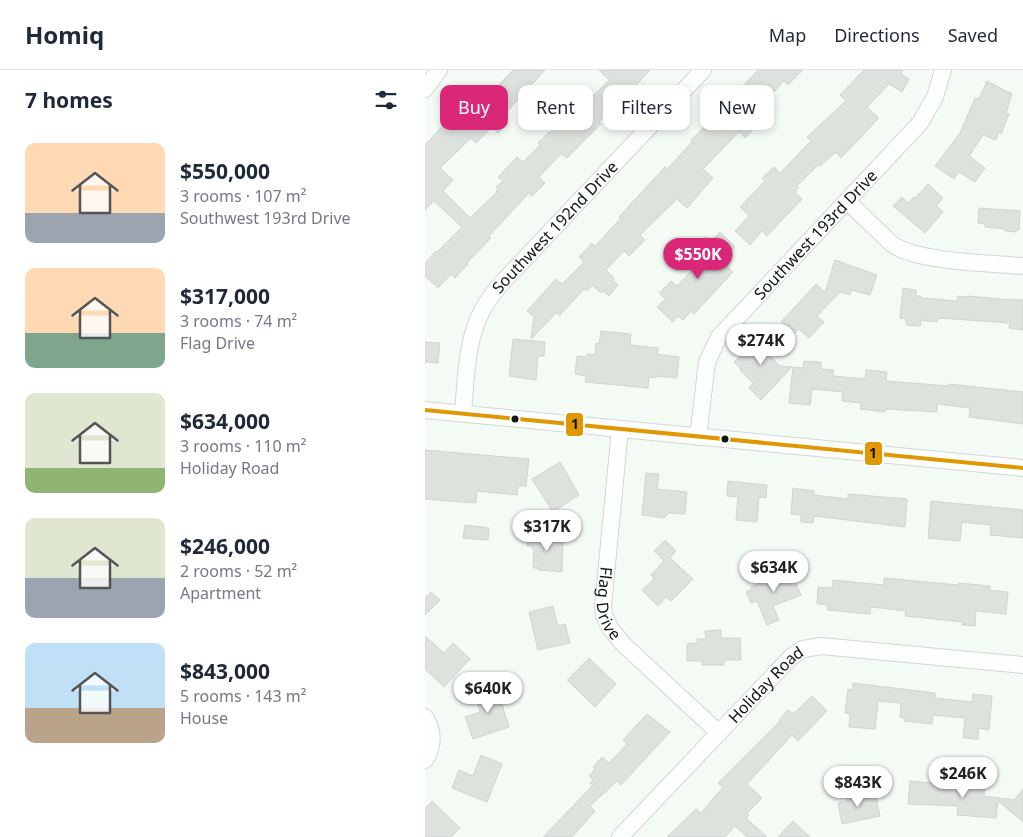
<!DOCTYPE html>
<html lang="en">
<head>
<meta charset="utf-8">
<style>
	body { margin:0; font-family:"Noto Sans",sans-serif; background:#f2f2f3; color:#1f2937; height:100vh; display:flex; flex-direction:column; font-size:19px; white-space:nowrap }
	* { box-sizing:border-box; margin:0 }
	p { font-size:16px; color:#747a83 }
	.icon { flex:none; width:28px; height:28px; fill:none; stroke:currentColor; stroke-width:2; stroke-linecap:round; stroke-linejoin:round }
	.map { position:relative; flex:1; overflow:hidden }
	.panel { display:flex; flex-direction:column; background:#fff; width:425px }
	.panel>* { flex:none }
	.top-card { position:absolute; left:15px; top:15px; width:475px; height:45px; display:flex; gap:10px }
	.price { position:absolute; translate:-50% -42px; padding:0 11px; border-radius:18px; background:#fff; color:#222; font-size:16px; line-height:32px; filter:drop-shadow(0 1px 2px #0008) }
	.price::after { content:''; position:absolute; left:50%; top:30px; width:15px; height:11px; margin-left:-8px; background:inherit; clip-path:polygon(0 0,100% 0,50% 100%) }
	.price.selected { background:#db2777; color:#fff }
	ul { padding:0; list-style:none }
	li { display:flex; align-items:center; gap:15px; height:125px; padding:0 25px }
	li span { display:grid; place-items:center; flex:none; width:140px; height:100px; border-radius:10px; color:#555 }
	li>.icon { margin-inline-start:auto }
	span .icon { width:60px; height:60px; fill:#fffc; stroke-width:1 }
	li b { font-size:21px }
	h2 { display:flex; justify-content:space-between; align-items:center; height:60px; padding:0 25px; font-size:21px }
	.tag { padding:0 18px; border-radius:10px; background:#fff; box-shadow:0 2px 8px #0003; font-size:18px; line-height:45px }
	.tag.selected { background:#db2777; color:#fff }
	header { display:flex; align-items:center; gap:30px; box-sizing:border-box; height:70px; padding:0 25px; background:#fff; border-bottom:1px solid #e0e1e3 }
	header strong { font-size:24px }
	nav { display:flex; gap:28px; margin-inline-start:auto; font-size:18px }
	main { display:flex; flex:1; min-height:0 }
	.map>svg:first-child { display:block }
	.building { fill:#dde2dd; stroke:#cfd5d0 }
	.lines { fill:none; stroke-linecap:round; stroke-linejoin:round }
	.minor-casing { stroke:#d2d7d2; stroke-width:18 }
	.minor { stroke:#fdfefe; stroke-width:16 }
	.bus-1-casing { stroke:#fff; stroke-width:8 }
	.bus-1 { stroke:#e09802; stroke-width:4 }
	.bus-dot { fill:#111511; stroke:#fff; stroke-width:2 }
	.labels { text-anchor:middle; stroke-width:4; stroke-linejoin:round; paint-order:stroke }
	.street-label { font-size:16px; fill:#111511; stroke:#fff }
	.line-badge { stroke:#fff; stroke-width:2 }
	.pale-badge-label { font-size:14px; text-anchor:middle; font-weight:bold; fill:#111 }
</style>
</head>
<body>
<header>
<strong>Homiq</strong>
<nav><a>Map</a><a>Directions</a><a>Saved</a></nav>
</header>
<main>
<section class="panel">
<h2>7 homes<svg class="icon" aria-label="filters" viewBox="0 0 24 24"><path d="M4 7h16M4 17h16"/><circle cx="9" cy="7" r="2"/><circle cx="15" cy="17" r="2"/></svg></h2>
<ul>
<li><span style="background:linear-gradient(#ffd9b3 70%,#9aa5b1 0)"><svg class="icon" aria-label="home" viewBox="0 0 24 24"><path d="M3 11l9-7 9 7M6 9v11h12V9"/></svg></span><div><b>$550,000</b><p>3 rooms · 107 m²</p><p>Southwest 193rd Drive</p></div></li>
<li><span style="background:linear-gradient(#ffd9b3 65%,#7fa58c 0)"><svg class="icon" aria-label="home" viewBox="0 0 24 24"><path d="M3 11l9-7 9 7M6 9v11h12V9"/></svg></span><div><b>$317,000</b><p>3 rooms · 74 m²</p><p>Flag Drive</p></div></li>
<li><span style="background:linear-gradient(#dfe7d0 75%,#8fb573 0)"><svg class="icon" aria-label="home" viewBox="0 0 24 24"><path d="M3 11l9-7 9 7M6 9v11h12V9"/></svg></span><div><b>$634,000</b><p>3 rooms · 110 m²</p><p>Holiday Road</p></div></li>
<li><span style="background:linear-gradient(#dfe7d0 60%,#9aa5b1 0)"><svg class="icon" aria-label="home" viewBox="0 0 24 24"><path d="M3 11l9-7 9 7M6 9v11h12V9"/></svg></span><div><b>$246,000</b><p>2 rooms · 52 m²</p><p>Apartment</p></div></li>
<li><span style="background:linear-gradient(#bfe0f5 65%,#b9a48a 0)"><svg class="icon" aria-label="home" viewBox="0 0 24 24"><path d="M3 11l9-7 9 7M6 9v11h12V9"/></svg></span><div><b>$843,000</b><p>5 rooms · 143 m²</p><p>House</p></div></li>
</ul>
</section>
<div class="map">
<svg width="598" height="767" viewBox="0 0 598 767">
	<rect width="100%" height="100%" fill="#f4fbf5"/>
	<!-- building -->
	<path class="building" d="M88,0H120L77,47L83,53L73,63L67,57L51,73L46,68L15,98L28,110L18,121L45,148L72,122L71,121L73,119L71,117L78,111L73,107L92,87L98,92L115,75L113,73L124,62L125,63L133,54L135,55L155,34L156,36L165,26L167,27L184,10L174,0H225L201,26L199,25L174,52L176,54L142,88L136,84L114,107L120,113L107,126L104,123L64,166L66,168L42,193L43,194L30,208L26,204L13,218L0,206V193L11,181L12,182L37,157L9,131L0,140V75L25,48L24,47L52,18L55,17L64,25Z
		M333,0H378L363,15L359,11L333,39L335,41L327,50L332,55L320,68L314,62L278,99L288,108L262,138L252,129L215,165L220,170L204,186L199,181L181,200L189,208L188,210L193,215L184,226L178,221L176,223L167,215L162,221L159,219L135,245L131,243L106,269L109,247L102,241L131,209L137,214L159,192L154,187L167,173L170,176L196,148L194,147L214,125L240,97L242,99L268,71L266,70L279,57L284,62L305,40L300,35Z
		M439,0H478L476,4L484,9L477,22L464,14L442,37L454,48L416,88L411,82L395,96L394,94L372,116L373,118L370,122L377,129L342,166L337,161L325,175L310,161L324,146L315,137L340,111L337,108L349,97L355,103L386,71L382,67L421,31L415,25Z
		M562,11L587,24L581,43L584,44L576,64L574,62L571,70L558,65L544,86L560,98L550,112L534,102L529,109L510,96L535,63L550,28L554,29Z
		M503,114L518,128L511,136L518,142L500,163L468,136L477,127L483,133L489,127L490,128Z
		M554,138L595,141L594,160H592L591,162L580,161V159L560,157V154L553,153Z
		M295,162L310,177L297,191L308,202L269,244L266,241L258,250L253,246L248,252L232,237L240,229L234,223L246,211L252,216L271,196L267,193L275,184L269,179L281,167L286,172Z
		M410,190L452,205L445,225L426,220L425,225L415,222L392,246L399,252L384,268L374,259L369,264L356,252L391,214L400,222Z
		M478,218L491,220V226H496V228L532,231L533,226L543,227V226L586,230V229L598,230V260L584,258L585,253L513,248L512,252L496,250L495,256L481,255V249L475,248Z
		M344,257L352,265L339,280L355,296L367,297L336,330L324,318L328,313L315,300L316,299L309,292Z
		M176,261L206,264L205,275L233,278L232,284L254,287L252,308L231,306V308L224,307L223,318L160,312L161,306L150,304L152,286L162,287V284L170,285L171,273L174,274Z
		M88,269L120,272L119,286H113L111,310L84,306Z
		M0,272L15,273L13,293L0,292Z
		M379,291L396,292V299L409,300L408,306L440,309L441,300L462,302L461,311L524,316V314L598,322V354L544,347L545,338L512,334V342L461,339L460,342L435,339L436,333L417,331L418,322L387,319L385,335L364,333L368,297L378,298Z
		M0,380L104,389L101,416H93L92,425L52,421L51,433L0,429Z
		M135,392L154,425L128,442L107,409Z
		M221,403L234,404L232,419L262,422L260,444L244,443L239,448L217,445Z
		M303,411L342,415L341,428L334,427L332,452L311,450L313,427L302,426Z
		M368,418L389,421V425L423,429V424L482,429L480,457L389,446L388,453L376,452V445L366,444Z
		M506,431L598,440V468L565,465L566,455L537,452L535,471L503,468Z
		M40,455L64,458L63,470L38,468Z
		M103,463L138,466L137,502L113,500V498H108L109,478H107V476H102Z
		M240,470L251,481L245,488L268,509L246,531L241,527L233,536L217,520L229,509L226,505L239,491L229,481Z
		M364,497L376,525L348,536L354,550L342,555L332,531L326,533L321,522L327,519L326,517L347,508L345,505Z
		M459,508L533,515L534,513L565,516V520L583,522L581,544L551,541L550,556L537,555L538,552L480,546L481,541L446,537L445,544L402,540L403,535L392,534L393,517L407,518L408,510L459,515Z
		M6,522L15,530L0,545V528Z
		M128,536L133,556L140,554L145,573L113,580L104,542Z
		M296,560V568H315L316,590H299V595H277V591H262V574L273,573L272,569H281L280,561Z
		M0,566L19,583L28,573L45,589L19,617L0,599Z
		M164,588L191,614L170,637L142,610Z
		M428,613L510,623V628L547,632L548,624L567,626L564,660L554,658L553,669L538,668L540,648L508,645L507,654L479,651V648L475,647L476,633L453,631L450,659L424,657L425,644L420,643L423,619L428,620Z
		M71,615L84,657L48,669L40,647L55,642L51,630H54L51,622Z
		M387,626L402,641L373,671L367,665L322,714L337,728L322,743L324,745L321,748L342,767H322L310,756L300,767H242L271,739L276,743L298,717L293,713L355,651L354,650L363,640L368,644Z
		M222,644L245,662L196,715L192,711L165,736L170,741L147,767H118L168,715L165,713L168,710L164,706L170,699L168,697L177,687L184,693L202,674L198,670Z
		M56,685L77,694L62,732L27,718L34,700L48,706Z
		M485,711L535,716V714L560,716L559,726L589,730L598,719V752L573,731L571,748L532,745L533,736L483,734Z
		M436,720L437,729L451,726L455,746L417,754L413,733L422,732L420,723Z
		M7,731L35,758L26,767H0V739Z
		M368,751L385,767H353Z"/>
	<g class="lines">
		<defs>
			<g id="minor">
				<path d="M0,19L14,0"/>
				<path d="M422,131L467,174C491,192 565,193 598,196"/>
				<path d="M0,340L598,398"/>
				<path id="s1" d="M38,343C41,309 41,268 59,237C67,223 79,210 91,198L278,0"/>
				<path id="s2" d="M195,359L178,536L179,545L185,558L198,574L294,663"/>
				<path id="s3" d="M273,367L282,292L294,267L495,53L510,27L518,0"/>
				<path d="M0,647C9,661 9,676 0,690"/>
				<path id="s4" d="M195,767L366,587L378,579L396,576L598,595"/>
			</g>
		</defs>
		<!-- minor casing -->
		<use href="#minor" class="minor-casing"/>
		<!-- minor -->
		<use href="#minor" class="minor"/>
		<defs>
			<path id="bus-1" d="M0,340L598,398"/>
		</defs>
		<!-- bus-1 casing -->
		<use href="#bus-1" class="bus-1-casing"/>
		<!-- bus-1 -->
		<use href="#bus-1" class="bus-1"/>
	</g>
	<!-- markers -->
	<g class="bus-dot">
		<circle cx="90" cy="349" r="4.5"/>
		<circle cx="300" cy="369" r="4.5"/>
	</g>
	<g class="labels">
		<!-- street labels -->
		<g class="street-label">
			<text dy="6" stroke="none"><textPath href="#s1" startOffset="216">Southwest 192nd Drive</textPath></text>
			<text dy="6" stroke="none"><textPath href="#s3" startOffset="244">Southwest 193rd Drive</textPath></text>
			<text dy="6" stroke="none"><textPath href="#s2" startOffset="176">Flag Drive</textPath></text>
			<text dy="6" stroke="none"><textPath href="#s4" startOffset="211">Holiday Road</textPath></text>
		</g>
	</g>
	<g class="line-badge">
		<rect x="140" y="342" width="19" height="25" rx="5" fill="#e09802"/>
		<rect x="439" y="371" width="19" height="25" rx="5" fill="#e09802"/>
	</g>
	<g class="pale-badge-label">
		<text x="150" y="359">1</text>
		<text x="448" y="388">1</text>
	</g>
</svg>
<b class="price selected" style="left:273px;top:210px">$550K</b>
<b class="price" style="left:336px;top:296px">$274K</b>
<b class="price" style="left:122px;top:482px">$317K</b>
<b class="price" style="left:349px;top:523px">$634K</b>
<b class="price" style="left:63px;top:644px">$640K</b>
<b class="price" style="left:538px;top:729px">$246K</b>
<b class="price" style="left:433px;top:738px">$843K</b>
<div class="top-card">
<a class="tag selected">Buy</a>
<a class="tag">Rent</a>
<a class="tag">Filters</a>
<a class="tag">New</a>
</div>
</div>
</main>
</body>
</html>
